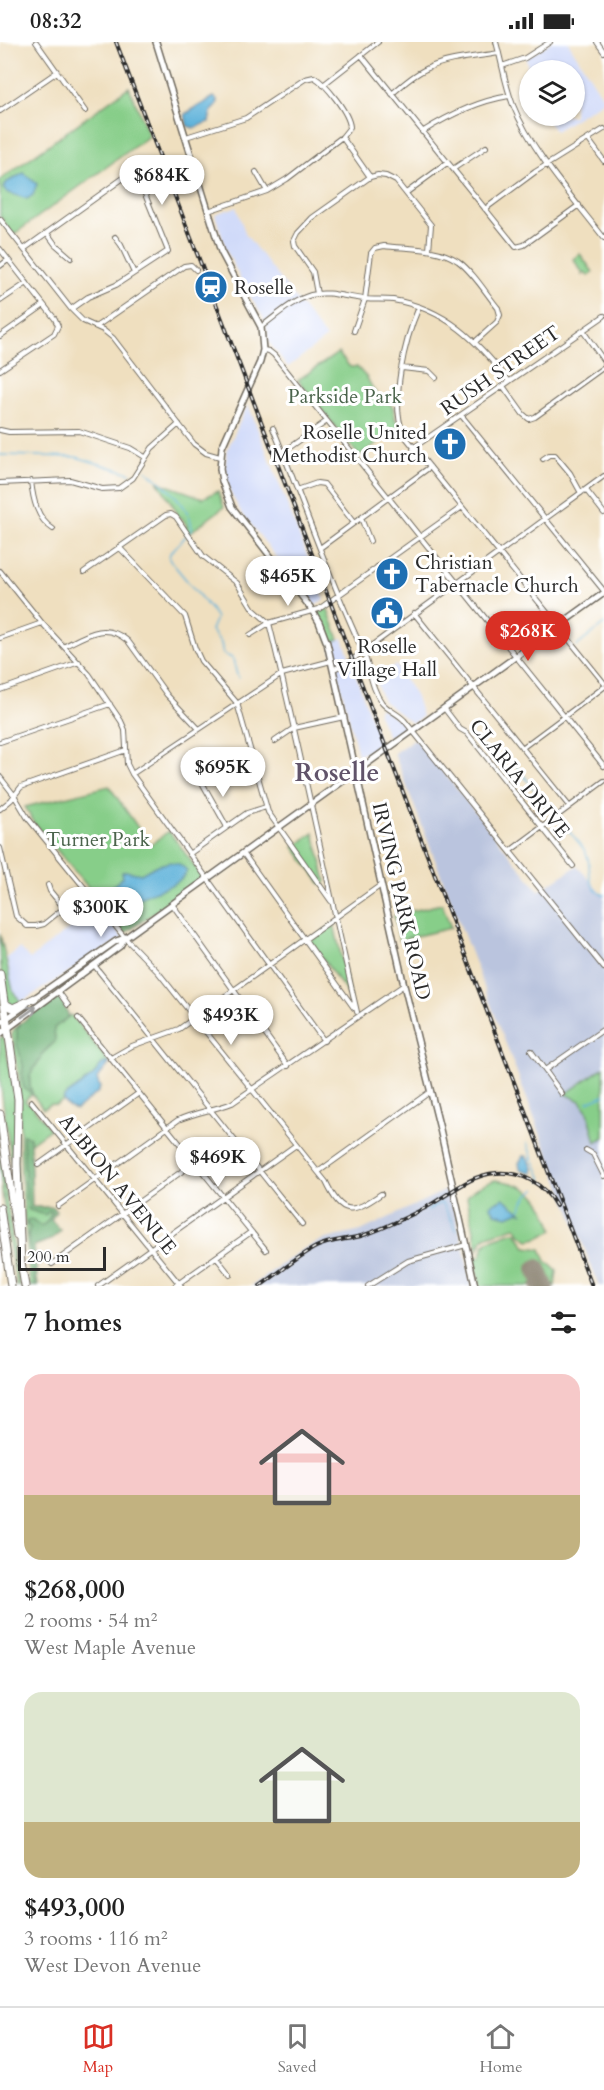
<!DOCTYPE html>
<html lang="en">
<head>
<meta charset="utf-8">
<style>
	body { margin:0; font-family:Cardo,serif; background:#f6f6f6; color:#222; height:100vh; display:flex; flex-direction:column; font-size:22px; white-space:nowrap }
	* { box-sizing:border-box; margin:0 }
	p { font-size:20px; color:#767676 }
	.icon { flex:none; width:33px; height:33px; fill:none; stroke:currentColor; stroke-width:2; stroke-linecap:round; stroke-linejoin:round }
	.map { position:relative; height:1244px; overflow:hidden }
	.panel { display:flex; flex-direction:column; background:#fff; flex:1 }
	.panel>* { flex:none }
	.buttons { position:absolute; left:519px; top:18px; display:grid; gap:12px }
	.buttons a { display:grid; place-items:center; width:66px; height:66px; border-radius:50%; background:#fff; box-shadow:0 2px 4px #0004; font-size:30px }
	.scale { position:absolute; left:18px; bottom:15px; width:88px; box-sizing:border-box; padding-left:6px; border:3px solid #2b2b2b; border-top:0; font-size:16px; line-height:21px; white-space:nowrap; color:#2b2b2b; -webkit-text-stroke:4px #fff; paint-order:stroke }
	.price { position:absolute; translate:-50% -51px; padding:0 14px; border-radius:21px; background:#fff; color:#222; font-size:20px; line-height:39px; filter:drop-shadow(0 2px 3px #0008) }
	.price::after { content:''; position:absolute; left:50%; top:36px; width:18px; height:14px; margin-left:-9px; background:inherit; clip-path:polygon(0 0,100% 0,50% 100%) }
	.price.active { background:#d93025; color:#fff }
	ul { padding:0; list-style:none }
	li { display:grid; align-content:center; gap:12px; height:318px; padding:0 24px }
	li span { display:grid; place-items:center; height:186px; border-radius:18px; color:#555 }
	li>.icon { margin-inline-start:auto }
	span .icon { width:108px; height:108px; fill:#fffc; stroke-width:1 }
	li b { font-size:26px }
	h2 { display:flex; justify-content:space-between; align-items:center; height:72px; padding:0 24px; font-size:26px }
	.status { display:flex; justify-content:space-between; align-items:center; height:42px; padding:0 30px; background:#fff; direction:ltr }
	.status svg { height:16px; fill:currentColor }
	.tab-bar { display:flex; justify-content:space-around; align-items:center; height:84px; border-top:2px solid #e0e0e0; background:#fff; font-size:16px; color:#767676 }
	.tab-bar a { display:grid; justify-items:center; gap:3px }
	.tab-bar .active { color:#d93025 }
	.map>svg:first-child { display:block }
	.built { fill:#d0daf9 }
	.industrial { fill:#bac4de }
	.green { fill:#87ce89; stroke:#597c5a; stroke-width:1.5 }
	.forest { fill:#6db175; stroke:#4c6e50; stroke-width:1.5 }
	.water { fill:#5eb2da; stroke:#446e82; stroke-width:1.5 }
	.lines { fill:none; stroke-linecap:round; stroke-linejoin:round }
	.stream { stroke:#5eb2da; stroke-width:1.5 }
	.taxiway { stroke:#8d8575; stroke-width:8 }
	.runway { stroke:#8d8575; stroke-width:20 }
	.minor-casing { stroke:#706a5f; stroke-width:6 }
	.major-casing { stroke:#706a5f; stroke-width:8 }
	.highway-casing { stroke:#706a5f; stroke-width:9 }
	.minor { stroke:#fff; stroke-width:4 }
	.major { stroke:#fff; stroke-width:5 }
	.highway { stroke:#fff; stroke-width:7 }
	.rail-casing { stroke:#2b2b2b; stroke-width:4 }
	.rail { stroke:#fff; stroke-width:1.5; stroke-dasharray:4.5; stroke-linecap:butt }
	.oneway { stroke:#a0a0a0 }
	.labels { text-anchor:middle; stroke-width:6; stroke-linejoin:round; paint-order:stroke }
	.poi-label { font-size:20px; fill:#2b2b2b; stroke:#fff; text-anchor:start }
	.street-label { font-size:20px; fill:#2b2b2b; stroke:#fff }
	.park-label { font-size:20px; fill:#4b644c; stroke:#fff }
	.district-label { font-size:26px; font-weight:bold; fill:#61546a; stroke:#fff }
</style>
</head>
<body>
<div class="status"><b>08:32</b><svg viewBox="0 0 49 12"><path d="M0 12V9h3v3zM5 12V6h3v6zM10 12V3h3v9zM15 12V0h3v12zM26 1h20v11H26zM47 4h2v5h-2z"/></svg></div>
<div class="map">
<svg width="604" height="1244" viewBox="0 0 604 1244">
	<rect width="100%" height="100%" fill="#fff"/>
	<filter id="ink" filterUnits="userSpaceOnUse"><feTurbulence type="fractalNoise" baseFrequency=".0167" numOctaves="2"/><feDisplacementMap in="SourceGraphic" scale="12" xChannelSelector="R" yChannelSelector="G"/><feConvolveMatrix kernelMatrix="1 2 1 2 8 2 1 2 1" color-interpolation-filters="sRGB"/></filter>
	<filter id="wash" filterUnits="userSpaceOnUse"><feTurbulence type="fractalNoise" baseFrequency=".008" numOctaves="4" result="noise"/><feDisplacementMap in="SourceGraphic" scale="24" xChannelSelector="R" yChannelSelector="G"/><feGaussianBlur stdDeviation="1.35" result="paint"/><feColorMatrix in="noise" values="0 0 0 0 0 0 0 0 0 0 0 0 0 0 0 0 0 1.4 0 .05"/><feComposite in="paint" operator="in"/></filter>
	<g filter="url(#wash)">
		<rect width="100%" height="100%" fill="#efdfbf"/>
		<!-- built -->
		<path class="built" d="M551,0H568L604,57V59L555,89L545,74H574V28H530L529,32L526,16Z
			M236,165L246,193L326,296L288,325L269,300L267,286L263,275L243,242L226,208L215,172Z
			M248,362L324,557L315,564L241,470L229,448L225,425L227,408Z
			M343,596L381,705L358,713L330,601Z
			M396,623L416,655L422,675L412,681L383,659L374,634Z
			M380,665L402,680L405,686L403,690L390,695L387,693L379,674L378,668Z
			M99,864L123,896L21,960L13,949L7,916L20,906L30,917Z"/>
		<!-- industrial -->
		<path class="industrial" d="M414,697L420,701L539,849L577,824L604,854V1025L566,1052L580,1059L588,1070L596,1100L604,1095V1244H599L394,711Z
			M450,1146L472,1244H251L303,1207L322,1198L361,1189Z"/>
		<!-- green -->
		<path class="green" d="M129,45L149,94L13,193L0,174V138Z
			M580,212L593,230L588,234L585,231L582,233V230L573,217Z
			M338,311L350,325H357L367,336L374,349L393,365L396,380H399L401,387L397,391L395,388L359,414L298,338Z
			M158,440L203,456L218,449L224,465L188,492L184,486L187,484L181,475L178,476L177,470Z
			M325,566L328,568L339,597L330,601L318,571Z
			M109,744L150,803L169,789L202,834L201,837L125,891L122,889L119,882L34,781L25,765Z
			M314,791L326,839L324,843L321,842L294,805Z
			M442,862L451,886L399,898L394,873Z
			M334,882L350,955L310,899Z
			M0,892L13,949L21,960L12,964C0,954 0,908 0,892Z
			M71,973L109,1020L102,1022L93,1034L64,1055L63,1059L56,1063L51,1062L43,1067L33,1053L29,1054L25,1059L32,1064L50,1087L29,1102L30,1095L23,1093L26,1156L29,1168L52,1170C44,1187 44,1183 27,1183L30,1185L28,1193L35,1244H30L21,1134L19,1038L12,993L14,987L21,981C12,994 20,1007 23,1021C23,1027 22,1032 22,1037L32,1051C26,1037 31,1028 41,1017V1013L55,1000L54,986Z
			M4,994L16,1064L17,1160L0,1039V996Z
			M604,1025V1095L596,1100L588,1070L580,1059L566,1052Z
			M0,1109L17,1230L20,1244H17C8,1200 0,1153 0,1109Z
			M495,1138C532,1142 540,1154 553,1187L552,1189L538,1196L529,1198L520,1192L518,1187L515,1185L485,1195L481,1200L478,1208L467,1155C473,1146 485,1142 495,1138Z
			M513,1190H516L526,1205L541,1207L546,1219L557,1229L555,1244H551L543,1224L531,1228L535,1241L527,1244H480L474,1214L480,1215L483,1208V1205L488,1199Z"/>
		<!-- forest -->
		<path class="forest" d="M55,954L60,955L69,974L54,986L55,999L41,1013V1017C30,1030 26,1037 33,1053L24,1046L22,1037L23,1023L17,1002V987L21,981Z
			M23,1093L30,1095L32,1165H54L56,1170L51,1178L61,1188L52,1197L34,1204L38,1244H35L28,1193L30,1185L27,1183V1179L30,1177L41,1184L47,1180L52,1170L50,1169L45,1173L29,1168L26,1156Z"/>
		<!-- water -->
		<path class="water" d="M214,55L218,58L217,64L211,70L209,80L194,86L187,84L185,72Z
			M24,131L37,142L33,153L27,157L6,150L3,146L7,140Z
			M170,820L179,822L187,828C182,845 150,848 137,858L136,868L130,877L124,874L110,852L113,844L123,835L122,830L126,829L141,832L155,824Z
			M109,1020L110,1021L97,1037L100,1046L98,1050L76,1068L68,1065L63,1059L64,1055L93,1034L102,1022Z
			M523,1114H526C530,1119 534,1124 533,1131L520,1127L519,1121Z
			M503,1156L523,1171L519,1169L508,1174L495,1171L490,1163Z"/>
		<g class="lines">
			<!-- stream -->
			<path class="stream" d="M0,413L76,415L130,431
				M146,428C161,440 198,469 190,490
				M186,494L170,511L169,517L212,569L216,576L211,588L221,601L223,612L232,616C236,622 234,629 239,636
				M577,604L604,582
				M513,719L552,771
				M558,778C566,786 581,801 586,811C594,827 582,842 604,853
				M588,1060L604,1053
				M527,1101L532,1115L530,1118
				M532,1115L542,1137L541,1140
				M428,1168L440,1161L443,1162L456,1187L458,1188
				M520,1168L527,1154L536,1147"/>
			<!-- taxiway -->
			<path class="taxiway" d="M534,1244L542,1241"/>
			<!-- runway -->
			<path class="runway" d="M537,1227L544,1244"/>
		</g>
	</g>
	<g filter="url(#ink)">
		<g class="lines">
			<defs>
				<path id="minor" d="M36,0L85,69
					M496,0C502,21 505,43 513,63C531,109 574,157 604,196
					M597,0L604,10
					M361,13L516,205L524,203L579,163
					M502,24L525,16L550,0
					M323,43L378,0
					M392,52C402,43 413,33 426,27C448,16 476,15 499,11
					M0,69L57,30
					M422,90C449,73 478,59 509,54
					M186,95L246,76L305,37L314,35C326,42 349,71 350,85L342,95L287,137L267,149L208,169
					M342,95L370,135
					M588,97L604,119
					M453,127L486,105
					M256,130L267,149
					M406,151L447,121
					M485,167L535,130L604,87
					M0,177L71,267L83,279L103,288L113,296L194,402L206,411L220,415
					M47,191L55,202L71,216
					M115,195L121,203L134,231
					M0,207L55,277L58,284L54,292L0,328
					M24,207L129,132L136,130L168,209L116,243L88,255L71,267
					M0,224L8,218
					M317,252L313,230L295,204L294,199L298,191L312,176L370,135L378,133L386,134L396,139L431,183L429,208
					M0,259L27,241
					M419,265C405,297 389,361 404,393L604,641
					M97,284L184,224L191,223L196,228
					M261,285C276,274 293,258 311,253C328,248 348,256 365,257C374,258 383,257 393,258C447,267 477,299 509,339
					M354,289L365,257L371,211L375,206L384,204C408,207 437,205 458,219C474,231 485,250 498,266L500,273L497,280L476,299
					M583,289L604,319
					M0,294L44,263
					M263,308L269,309L274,313L604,724
					M402,326L429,329L436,336
					M503,344L523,372L529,377L535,375L604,325
					M461,373L604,549
					M273,386C303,460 329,537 363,609C370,626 371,646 382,661C388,668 397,671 404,678L604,926
					M0,388L9,390L79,389L130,406L145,415
					M413,406L604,274
					M283,410L327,379
					M543,417L549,413H555L570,431L581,451
					M31,439C33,457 37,477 53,487
					M0,441L70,438L102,447L119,446L133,436L152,406L179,382
					M297,448L317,441L324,442L354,481
					M586,448L604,471
					M361,476L370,499
					M119,505L185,574L195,606L201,619L237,661L268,770L331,859
					M320,506L430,425
					M377,525L390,541
					M0,529L42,581L89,632L121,679L125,688L127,722L132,732L324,999
					M84,530L166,473L171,472L176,475L203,514L237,541L253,567L269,581
					M414,571L569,764
					M269,581C301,710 327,840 357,970
					M250,593L269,581L319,567L462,465
					M0,596L42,581
					M65,604C88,592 105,580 128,599L167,653L199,687
					M334,627L349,620L604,434
					M0,648L79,620
					M444,666L460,687L467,691L573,824
					M275,699L294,686L344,675
					M0,700L110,662
					M522,706L604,645
					M132,732L282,632L331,619
					M0,735L14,753L27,775L83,844L125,896L158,930L326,1140C342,1174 352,1172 381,1152
					M200,737L227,785
					M0,767L11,758L21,745L126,708
					M0,806L16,874L27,884H36L44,882L86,848
					M510,809L604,739
					M243,811L354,966
					M189,812L247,771L266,765
					M48,843L50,849L64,866
					M172,862L288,1024
					M94,923L302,1182
					M58,949L68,963
					M78,976L266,1208
					M531,1009L562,1052
					M111,1016L132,1004L179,987L381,843
					M545,1028L604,987
					M31,1059L181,1244
					M586,1108L593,1112L604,1134
					M38,1123L139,1051
					M318,1130L431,1049
					M58,1164L178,1078C196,1070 214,1068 232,1061L404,943
					M216,1215L230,1233
					M52,1222L195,1120
					M98,1244L296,1103
					M175,1244L251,1190
					M368,1244L408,1219L466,1203"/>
				<path id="major" d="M156,0L221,210L261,285L263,308L260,320L222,405L220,427L222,439L232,465L310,565L319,580L327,601L402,935L440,1087L475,1244
					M33,957L116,899L125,896L604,551
					M0,981L26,963
					M0,992L120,904L124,897"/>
				<path id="highway" d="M0,932L18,1057L17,1122L21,1223
					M5,962L13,966L35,956
					M0,1072L17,1194
					M0,1166L11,1244
					M21,1220L25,1244"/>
			</defs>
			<!-- minor casing -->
			<use href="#minor" class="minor-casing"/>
			<!-- major casing -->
			<use href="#major" class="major-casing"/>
			<!-- highway casing -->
			<use href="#highway" class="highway-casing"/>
			<!-- minor -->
			<use href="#minor" class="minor"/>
			<!-- major -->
			<use href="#major" class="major"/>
			<!-- highway -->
			<use href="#highway" class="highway"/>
			<defs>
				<path id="rail" d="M116,0L592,1244
					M260,1244C279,1231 297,1215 316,1205C330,1198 346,1198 361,1194C380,1188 401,1178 419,1169C445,1157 467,1133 496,1131C522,1129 544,1142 556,1164"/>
			</defs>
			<!-- rail casing -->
			<use href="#rail" class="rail-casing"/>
			<!-- rail -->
			<use href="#rail" class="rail"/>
		</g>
		<!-- one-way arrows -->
		<defs><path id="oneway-shaft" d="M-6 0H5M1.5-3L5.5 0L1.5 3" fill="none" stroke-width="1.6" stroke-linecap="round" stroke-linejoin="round" transform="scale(1.5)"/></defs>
		<use class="oneway" href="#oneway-shaft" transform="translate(29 970) rotate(-36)"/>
	</g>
	<!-- icons -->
	<defs>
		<symbol id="station-disc" viewBox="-11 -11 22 22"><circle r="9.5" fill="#1f6fb2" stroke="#fff"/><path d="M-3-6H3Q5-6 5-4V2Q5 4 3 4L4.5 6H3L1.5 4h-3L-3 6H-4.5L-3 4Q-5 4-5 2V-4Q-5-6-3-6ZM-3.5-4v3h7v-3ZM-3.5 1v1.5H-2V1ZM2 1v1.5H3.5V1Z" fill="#fff"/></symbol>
		<symbol id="church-disc" viewBox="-11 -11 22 22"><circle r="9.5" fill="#1f6fb2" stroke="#fff"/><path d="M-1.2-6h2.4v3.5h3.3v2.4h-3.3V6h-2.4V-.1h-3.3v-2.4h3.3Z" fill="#fff"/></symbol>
		<symbol id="civic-disc" viewBox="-11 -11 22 22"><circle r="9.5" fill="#1f6fb2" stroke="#fff"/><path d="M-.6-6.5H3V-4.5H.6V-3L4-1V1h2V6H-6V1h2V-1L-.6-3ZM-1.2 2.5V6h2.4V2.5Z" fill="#fff"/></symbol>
	</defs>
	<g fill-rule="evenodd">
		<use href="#station-disc" x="192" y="226" width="38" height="38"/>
		<use href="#church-disc" x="431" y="383" width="38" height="38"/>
		<use href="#church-disc" x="373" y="513" width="38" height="38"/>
		<use href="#civic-disc" x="368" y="552" width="38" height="38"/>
	</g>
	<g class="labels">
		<!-- poi labels -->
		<g class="poi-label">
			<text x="234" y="252">Roselle</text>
			<text x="427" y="397" text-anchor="end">Roselle United<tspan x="427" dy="23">Methodist Church</tspan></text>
			<text x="415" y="527">Christian<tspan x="415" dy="23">Tabernacle Church</tspan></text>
			<text x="387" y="611" text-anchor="middle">Roselle<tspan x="387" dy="23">Village Hall</tspan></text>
		</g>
		<!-- street labels -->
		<g class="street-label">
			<text transform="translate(500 328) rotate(-35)" y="7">RUSH STREET</text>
			<text transform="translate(520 736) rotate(51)" y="7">CLARIA DRIVE</text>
			<text transform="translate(402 859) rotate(77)" y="7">IRVING PARK ROAD</text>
			<text transform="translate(118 1142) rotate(51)" y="7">ALBION AVENUE</text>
		</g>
		<!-- park labels -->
		<g class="park-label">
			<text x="345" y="361">Parkside Park</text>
			<text x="98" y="804">Turner Park</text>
		</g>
		<!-- district labels -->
		<g class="district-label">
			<text x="337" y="739">Roselle</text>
		</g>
	</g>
</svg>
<div class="buttons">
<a><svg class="icon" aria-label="layers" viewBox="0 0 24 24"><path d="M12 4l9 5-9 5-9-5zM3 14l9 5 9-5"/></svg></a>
</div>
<div class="scale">200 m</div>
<b class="price" style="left:162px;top:164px">$684K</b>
<b class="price" style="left:288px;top:565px">$465K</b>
<b class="price active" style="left:528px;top:620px">$268K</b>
<b class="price" style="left:223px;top:756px">$695K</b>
<b class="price" style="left:101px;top:896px">$300K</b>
<b class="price" style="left:231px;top:1004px">$493K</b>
<b class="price" style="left:218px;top:1146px">$469K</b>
</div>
<section class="panel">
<h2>7 homes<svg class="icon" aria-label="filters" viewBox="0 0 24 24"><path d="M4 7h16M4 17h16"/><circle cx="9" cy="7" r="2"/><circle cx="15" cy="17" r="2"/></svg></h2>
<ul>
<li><span style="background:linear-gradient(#f6c9c9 65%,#c2b280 0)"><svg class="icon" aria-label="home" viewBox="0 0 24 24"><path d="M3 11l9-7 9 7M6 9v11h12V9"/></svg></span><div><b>$268,000</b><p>2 rooms · 54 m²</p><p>West Maple Avenue</p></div></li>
<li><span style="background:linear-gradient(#dfe7d0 70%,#c2b280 0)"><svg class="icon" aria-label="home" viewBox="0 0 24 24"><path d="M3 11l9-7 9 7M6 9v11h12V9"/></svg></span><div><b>$493,000</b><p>3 rooms · 116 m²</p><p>West Devon Avenue</p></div></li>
</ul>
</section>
<nav class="tab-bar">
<a class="active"><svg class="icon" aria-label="map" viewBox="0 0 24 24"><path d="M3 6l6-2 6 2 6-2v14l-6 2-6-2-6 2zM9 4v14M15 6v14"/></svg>Map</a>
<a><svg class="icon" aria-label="saved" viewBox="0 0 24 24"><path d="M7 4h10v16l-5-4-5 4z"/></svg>Saved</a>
<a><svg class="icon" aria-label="home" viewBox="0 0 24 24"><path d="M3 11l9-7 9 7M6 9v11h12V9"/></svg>Home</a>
</nav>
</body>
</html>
